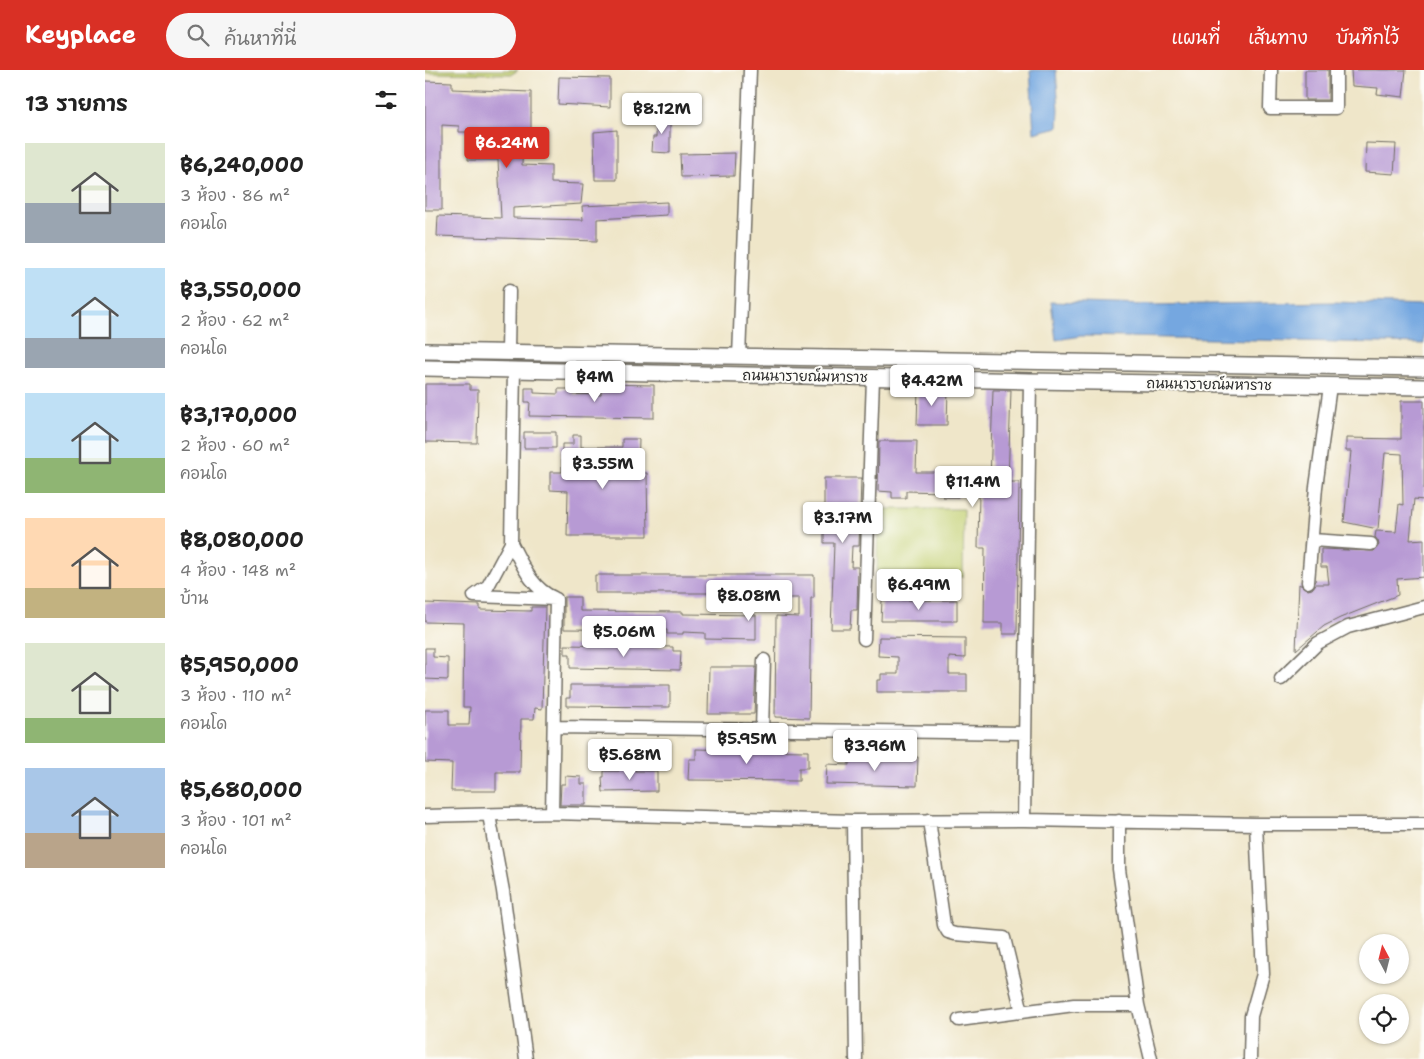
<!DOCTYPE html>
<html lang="th">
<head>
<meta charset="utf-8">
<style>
	body { margin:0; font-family:"Shantell Sans","Playpen Sans Thai",sans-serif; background:#f6f6f6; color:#222; height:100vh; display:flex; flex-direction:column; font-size:19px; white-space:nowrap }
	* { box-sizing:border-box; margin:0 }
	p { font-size:16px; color:#767676 }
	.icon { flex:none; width:28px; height:28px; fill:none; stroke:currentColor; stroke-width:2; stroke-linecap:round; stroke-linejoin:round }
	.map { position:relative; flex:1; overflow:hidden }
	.details { display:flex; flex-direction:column; background:#fff; width:425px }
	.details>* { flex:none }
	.needle { width:32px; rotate:353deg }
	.buttons { position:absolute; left:934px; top:864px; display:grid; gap:10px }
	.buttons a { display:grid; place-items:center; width:50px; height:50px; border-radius:50%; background:#fff; box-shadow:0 1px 4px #0004; font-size:25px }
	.price { position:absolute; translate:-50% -42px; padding:0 11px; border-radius:5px; background:#fff; color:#222; font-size:16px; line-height:32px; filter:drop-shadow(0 1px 2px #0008) }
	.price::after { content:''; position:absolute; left:50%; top:30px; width:15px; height:11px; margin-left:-8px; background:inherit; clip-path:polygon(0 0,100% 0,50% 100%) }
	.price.selected { background:#d93025; color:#fff }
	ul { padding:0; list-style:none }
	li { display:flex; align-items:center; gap:15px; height:125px; padding:0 25px }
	li span { display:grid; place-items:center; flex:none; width:140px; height:100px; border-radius:0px; color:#555 }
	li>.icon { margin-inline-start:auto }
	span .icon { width:60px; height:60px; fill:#fffc; stroke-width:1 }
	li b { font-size:21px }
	h2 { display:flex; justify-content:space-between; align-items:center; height:60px; padding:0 25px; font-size:21px }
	header { display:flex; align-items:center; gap:30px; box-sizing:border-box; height:70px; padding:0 25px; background:#d93025; color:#fff }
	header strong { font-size:24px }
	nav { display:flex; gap:28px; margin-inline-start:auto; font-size:18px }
	.search { width:350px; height:45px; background:#f6f6f6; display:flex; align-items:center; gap:12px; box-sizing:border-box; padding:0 18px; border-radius:28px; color:#767676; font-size:19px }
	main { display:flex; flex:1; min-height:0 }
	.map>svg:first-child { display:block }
	.green { fill:#c1cf70; stroke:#767d4e }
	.water { fill:#75a7e0; stroke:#506986 }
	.building { fill:#b79ad4 }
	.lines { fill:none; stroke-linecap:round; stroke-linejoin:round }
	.minor-casing { stroke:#706c62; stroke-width:15 }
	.major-casing { stroke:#706c62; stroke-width:18 }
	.minor { stroke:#fff; stroke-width:12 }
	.major { stroke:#fff; stroke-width:15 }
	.labels { text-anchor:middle; stroke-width:4; stroke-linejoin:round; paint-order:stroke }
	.street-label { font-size:14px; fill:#2b2b2b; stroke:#fdfcf7 }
</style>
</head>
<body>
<header>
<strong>Keyplace</strong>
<div class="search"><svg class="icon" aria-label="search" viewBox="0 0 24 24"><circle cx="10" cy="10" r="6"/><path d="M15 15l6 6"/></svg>ค้นหาที่นี่</div>
<nav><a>แผนที่</a><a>เส้นทาง</a><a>บันทึกไว้</a></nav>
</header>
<main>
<section class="details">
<h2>13 รายการ<svg class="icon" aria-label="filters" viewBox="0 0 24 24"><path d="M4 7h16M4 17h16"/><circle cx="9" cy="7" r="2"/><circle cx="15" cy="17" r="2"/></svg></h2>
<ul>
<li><span style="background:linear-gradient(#dfe7d0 60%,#9aa5b1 0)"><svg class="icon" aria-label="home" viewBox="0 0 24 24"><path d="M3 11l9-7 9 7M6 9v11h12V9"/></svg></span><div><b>฿6,240,000</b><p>3 ห้อง · 86 m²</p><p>คอนโด</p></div></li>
<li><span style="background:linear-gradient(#bfe0f5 70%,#9aa5b1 0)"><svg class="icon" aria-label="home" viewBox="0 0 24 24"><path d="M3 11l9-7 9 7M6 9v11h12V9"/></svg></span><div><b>฿3,550,000</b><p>2 ห้อง · 62 m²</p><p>คอนโด</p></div></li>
<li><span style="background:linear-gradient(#bfe0f5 65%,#8fb573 0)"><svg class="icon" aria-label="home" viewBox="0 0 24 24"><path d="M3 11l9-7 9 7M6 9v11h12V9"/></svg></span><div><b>฿3,170,000</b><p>2 ห้อง · 60 m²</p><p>คอนโด</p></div></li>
<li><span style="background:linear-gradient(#ffd9b3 70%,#c2b280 0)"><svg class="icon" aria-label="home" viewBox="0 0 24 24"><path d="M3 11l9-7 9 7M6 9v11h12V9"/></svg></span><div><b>฿8,080,000</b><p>4 ห้อง · 148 m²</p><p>บ้าน</p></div></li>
<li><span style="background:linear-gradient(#dfe7d0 75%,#8fb573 0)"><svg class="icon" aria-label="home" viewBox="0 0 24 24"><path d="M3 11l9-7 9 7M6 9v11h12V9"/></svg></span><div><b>฿5,950,000</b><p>3 ห้อง · 110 m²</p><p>คอนโด</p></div></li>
<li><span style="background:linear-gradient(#a9c7e8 65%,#b9a48a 0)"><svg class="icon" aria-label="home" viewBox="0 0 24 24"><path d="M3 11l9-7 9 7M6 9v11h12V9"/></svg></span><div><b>฿5,680,000</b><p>3 ห้อง · 101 m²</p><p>คอนโด</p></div></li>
</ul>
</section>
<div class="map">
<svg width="999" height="989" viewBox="0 0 999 989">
	<rect width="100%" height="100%" fill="#fdfcf7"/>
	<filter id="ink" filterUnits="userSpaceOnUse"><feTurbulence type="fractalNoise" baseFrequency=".02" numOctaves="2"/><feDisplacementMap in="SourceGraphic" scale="10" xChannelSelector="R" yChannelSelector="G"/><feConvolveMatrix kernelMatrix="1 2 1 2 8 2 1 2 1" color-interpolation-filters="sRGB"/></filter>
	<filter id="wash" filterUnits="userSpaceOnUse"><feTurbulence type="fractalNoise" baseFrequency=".0096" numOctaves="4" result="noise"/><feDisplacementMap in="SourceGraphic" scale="20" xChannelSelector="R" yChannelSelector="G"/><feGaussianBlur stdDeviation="1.12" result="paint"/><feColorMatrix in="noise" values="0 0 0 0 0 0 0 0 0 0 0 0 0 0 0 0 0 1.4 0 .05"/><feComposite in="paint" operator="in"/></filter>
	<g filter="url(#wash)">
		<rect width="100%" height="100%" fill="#efe6c9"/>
		<!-- green -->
		<path class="green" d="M0,0H93L87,4L0,3Z
			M453,439H539L538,507L452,506Z"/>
		<!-- water -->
		<path class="water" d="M605,0H631L634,40L633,57L609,63Z
			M626,232L721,235L909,232L999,235V274L656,266L631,270Z"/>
		<g id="blocks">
			<!-- building -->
			<path class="building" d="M880,0H903V30H880Z
				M926,0H981L978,27L952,24L953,18L927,16Z
				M134,7L185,8V37L133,34Z
				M0,11L27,12V19L106,22V64H98L97,95L126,96V113L158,114L156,134L88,138V148L158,150L157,136L242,132V145L172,149V171L12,166L13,146L76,148L73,90H43L44,62H34V56L17,55V140H0Z
				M232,45L245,46V83L227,82L228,67H231Z
				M192,60V110H170L169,62Z
				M941,73L971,74L969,104L940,102Z
				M310,83L309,106L256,107L255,84Z
				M0,314H45V320H53L52,373L0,372Z
				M176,314L229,315V348L104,346L105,332H100V318H109V323L133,324V319H148V324L176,325Z
				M493,318L523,319L522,355H492Z
				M568,320H586L583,412H594L592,564H578V553H559L560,478H553L554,422H533V427H518V422L481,421V428H467V422L453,421L454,371H492L491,402H550V411H565Z
				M976,331H999V430L989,429L985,470L999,469V507L972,509L973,525L915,548L899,556L871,580L874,514L883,520L887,519L891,514H904L902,497H896V479L949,481L954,475L953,471L950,467L951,461L971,462L974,434L978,435L977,384L960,383L953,459L919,452L926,381H921V368L976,369Z
				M99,362H131V378H99Z
				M148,365H156V377H197V369H214L213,403H222L223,466H142L143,421L125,420V402H137V374H148Z
				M399,408H436L434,476H427L426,497H433L432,540H426L425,559H406L409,473H399Z
				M170,505H389V528H386L384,648L350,647L351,546L374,547V528H355V523H170Z
				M139,527H155V541L258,542V544L331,545V570L280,569V563L258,562V564H242V560L139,559Z
				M457,530H532V551H456Z
				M0,533L55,535V540L106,541V537H120L117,639L110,638L109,649H96L95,702H71V721H26L27,693L0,692V640H24V655H44L45,637H38L39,553L0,552Z
				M454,567L540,568V588L524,587V604H542V622H452V610H456V604H473V587L453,586Z
				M140,575L248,577V581H256L255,600L145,598V584H140Z
				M0,578H8V587L23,588V610L0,609Z
				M284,597H331L329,644H283Z
				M145,615H245V637L141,636V628H145Z
				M307,670H318V680L383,681V698H374V711L263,710L264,689H271V679L307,680Z
				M424,686L493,687L492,716L401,714L402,694L424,695Z
				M210,696V701H232V721L178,722L177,707H179V701H194V697Z
				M140,706L156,707V714H161V735H135L136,714H140Z"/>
		</g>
	</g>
	<g filter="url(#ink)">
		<use href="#blocks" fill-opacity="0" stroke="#706c62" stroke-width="1"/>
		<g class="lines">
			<defs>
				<path id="minor" d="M846,0L845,38H911V0
					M83,283L84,221
					M314,287L325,0
					M89,300L86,473L63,516L49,526L131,529
					M887,470L946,474
					M86,473C97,494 106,518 129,528
					M883,512L891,417L905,316
					M439,569L448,308
					M856,609L893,573L923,557L999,537
					M129,657L599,663
					M337,660L339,590
					M127,743L131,529
					M64,745L78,821L101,989
					M0,746L127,743L428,751L599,750L831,754H999
					M504,750L519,855L523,862L530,864L579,868L597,942
					M599,750L605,311
					M428,751L431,989
					M694,751V799L713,935L726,989
					M534,950L649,935H713
					M825,989L826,946L838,904L831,754"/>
				<path id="major" d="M0,281L999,298
					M0,298L605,311L999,317"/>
			</defs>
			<!-- minor casing -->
			<use href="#minor" class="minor-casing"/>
			<!-- major casing -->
			<use href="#major" class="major-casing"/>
			<!-- minor -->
			<use href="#minor" class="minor"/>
			<!-- major -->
			<use href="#major" class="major"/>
		</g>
	</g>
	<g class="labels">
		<!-- street labels -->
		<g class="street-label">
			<text transform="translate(380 306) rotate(1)" y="5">ถนนนารายณ์มหาราช</text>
			<text transform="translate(784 314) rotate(1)" y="5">ถนนนารายณ์มหาราช</text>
		</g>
	</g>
</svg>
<div class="buttons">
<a><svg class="needle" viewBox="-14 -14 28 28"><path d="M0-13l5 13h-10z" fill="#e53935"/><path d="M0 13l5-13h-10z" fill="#767676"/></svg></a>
<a><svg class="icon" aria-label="locate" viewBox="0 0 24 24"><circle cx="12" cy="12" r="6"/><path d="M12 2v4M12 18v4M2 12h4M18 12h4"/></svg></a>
</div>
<b class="price" style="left:237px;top:65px">฿8.12M</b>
<b class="price selected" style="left:82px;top:99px">฿6.24M</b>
<b class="price" style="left:170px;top:333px">฿4M</b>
<b class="price" style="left:507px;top:337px">฿4.42M</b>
<b class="price" style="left:178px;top:420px">฿3.55M</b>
<b class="price" style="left:548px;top:438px">฿11.4M</b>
<b class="price" style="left:418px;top:474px">฿3.17M</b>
<b class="price" style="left:494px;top:541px">฿6.49M</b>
<b class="price" style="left:324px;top:552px">฿8.08M</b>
<b class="price" style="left:199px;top:588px">฿5.06M</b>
<b class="price" style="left:322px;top:695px">฿5.95M</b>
<b class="price" style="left:450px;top:702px">฿3.96M</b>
<b class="price" style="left:205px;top:711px">฿5.68M</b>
</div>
</main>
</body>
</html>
